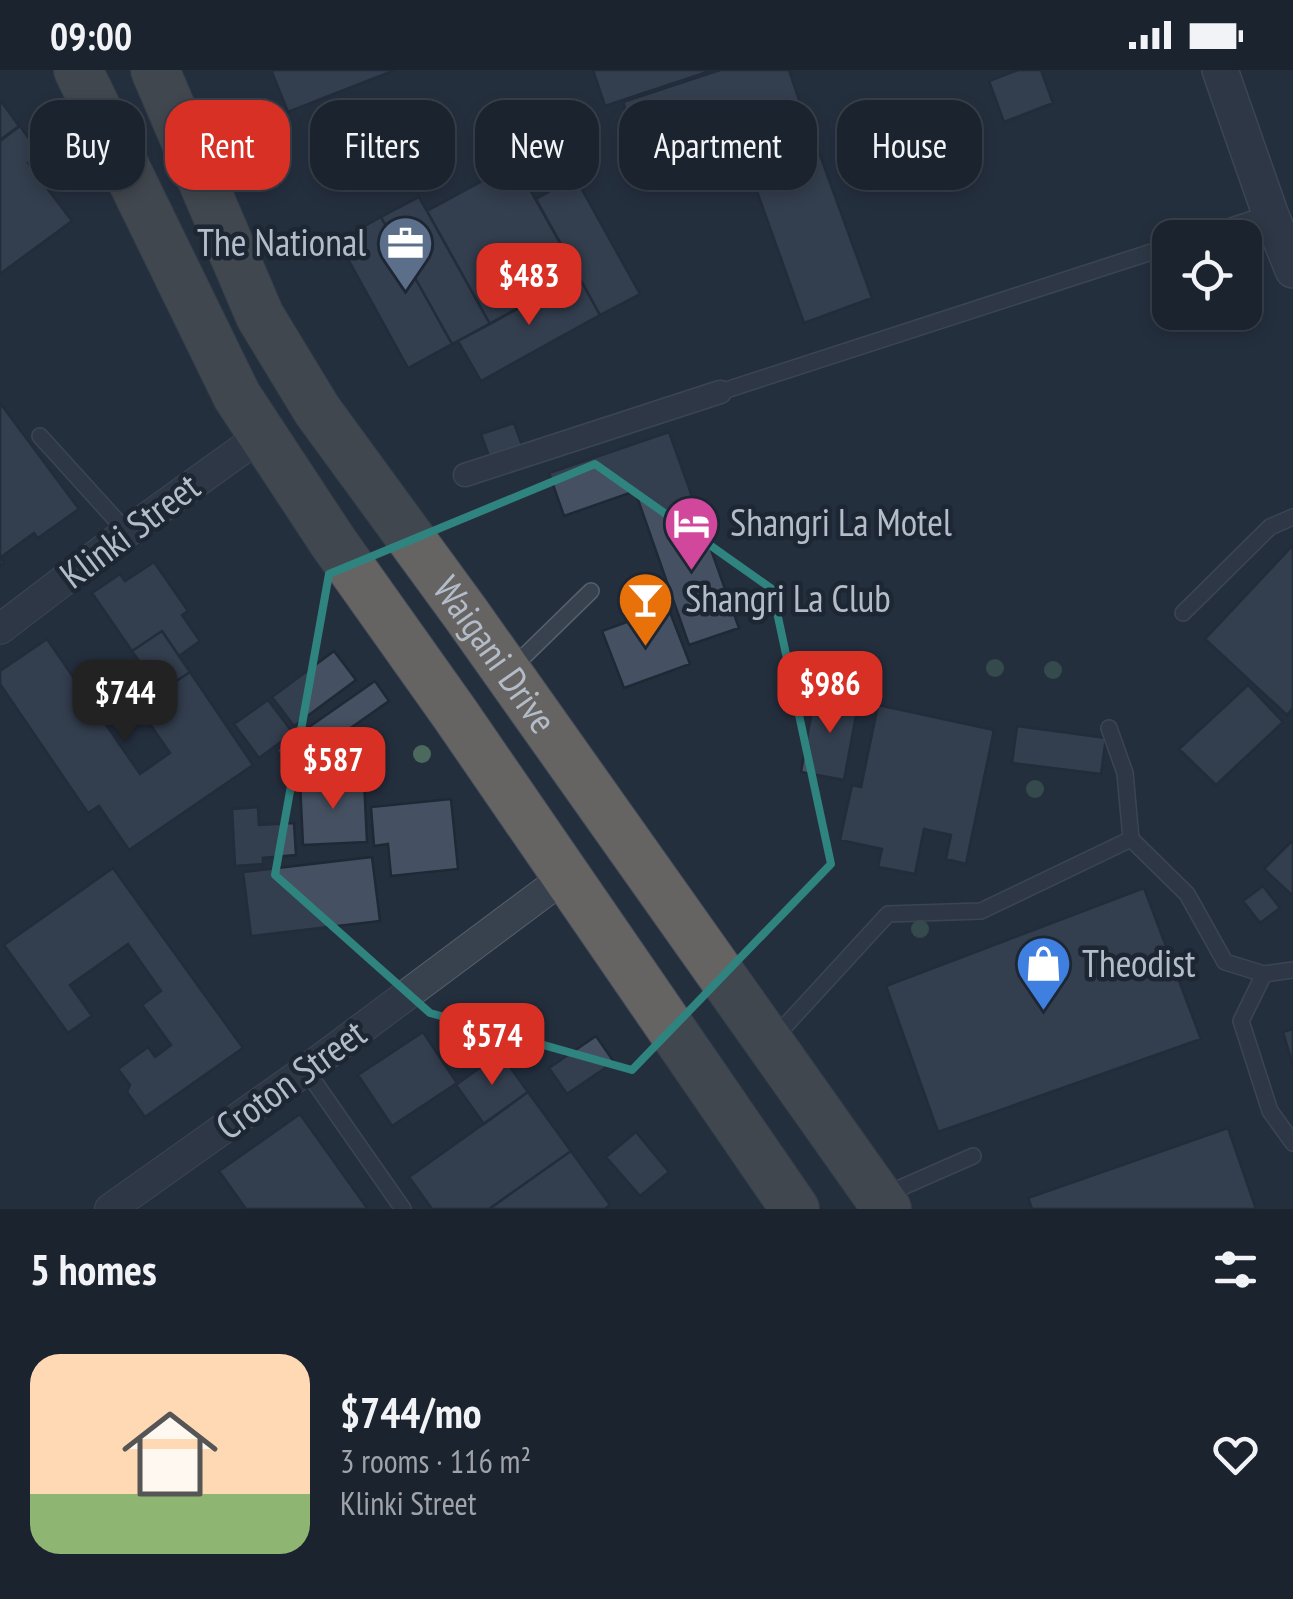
<!DOCTYPE html>
<html lang="en">
<head>
<meta charset="utf-8">
<style>
	body { margin:0; font-family:"PT Sans Narrow",sans-serif; background:#242b36; color:#f1f3f6; height:100vh; display:flex; flex-direction:column; font-size:38px; white-space:nowrap }
	* { box-sizing:border-box; margin:0 }
	p { font-size:32px; color:#a0a4aa }
	.icon { flex:none; width:55px; height:55px; fill:none; stroke:currentColor; stroke-width:2; stroke-linecap:round; stroke-linejoin:round }
	.map { position:relative; height:1139px; overflow:hidden }
	.side { display:flex; flex-direction:column; background:#1b232e; flex:1 }
	.side>* { flex:none }
	.top-card { position:absolute; left:30px; top:30px; width:1235px; height:90px; display:flex; gap:20px }
	.fabs { position:absolute; left:1152px; top:150px; display:grid; gap:20px }
	.fabs a { display:grid; place-items:center; width:110px; height:110px; border-radius:20px; background:#1b232e; box-shadow:0 5px 15px #0003,0 0 0 2px #39404a; font-size:50px }
	.price { position:absolute; translate:-50% -85px; padding:0 22px; border-radius:20px; background:#d93025; color:#fff; font-size:32px; line-height:65px; filter:drop-shadow(0 2px 5px #0008) }
	.price::after { content:''; position:absolute; left:50%; top:60px; width:30px; height:22px; margin-left:-15px; background:inherit; clip-path:polygon(0 0,100% 0,50% 100%) }
	.price.active { background:#222; color:#fff }
	ul { padding:0; list-style:none }
	li { display:flex; align-items:center; gap:30px; height:250px; padding:0 30px }
	li+li { border-top:2px solid #39404a }
	li span { display:grid; place-items:center; flex:none; width:280px; height:200px; border-radius:30px; color:#555 }
	li>.icon { margin-inline-start:auto }
	span .icon { width:120px; height:120px; fill:#fffc; stroke-width:1 }
	li b { font-size:42px }
	h2 { display:flex; justify-content:space-between; align-items:center; height:120px; padding:0 30px; font-size:42px }
	.chip { padding:0 35px; border-radius:30px; background:#1b232e; box-shadow:0 5px 15px #0003,0 0 0 2px #39404a; font-size:35px; line-height:90px }
	.chip.active { background:#d93025; color:#fff }
	.status { display:flex; justify-content:space-between; align-items:center; height:70px; padding:0 50px; background:#1b232e; direction:ltr }
	.status svg { height:28px; fill:currentColor }
	.map>svg:first-child { display:block }
	.building { fill:#455162; stroke:#1f2835; stroke-width:2.5 }
	.lines { fill:none; stroke-linecap:round; stroke-linejoin:round }
	.service-casing { stroke:#565f6c; stroke-width:18 }
	.pedestrian-casing { stroke:#565f6c; stroke-width:25 }
	.minor-casing { stroke:#565f6c; stroke-width:32 }
	.tertiary-casing { stroke:#565f6c; stroke-width:38 }
	.trunk-casing { stroke:#434c59; stroke-width:50 }
	.service { stroke:#38414e; stroke-width:15 }
	.pedestrian { stroke:#38414e; stroke-width:22 }
	.minor { stroke:#38414e; stroke-width:30 }
	.tertiary { stroke:#38414e; stroke-width:35 }
	.trunk { stroke:#656462; stroke-width:48 }
	.tree { fill:#4b6a5d }
	.marked { fill:none; stroke:#308480; stroke-width:8; stroke-linejoin:round }
	.labels { text-anchor:middle; stroke-width:9; stroke-linejoin:round; paint-order:stroke }
	.poi-label { font-size:38px; fill:#b4bcc9; stroke:#1d2633; text-anchor:start }
	.street-label { font-size:38px; fill:#b4bcc9; stroke:#1d2633 }
</style>
</head>
<body>
<div class="status"><b>09:00</b><svg viewBox="0 0 49 12"><path d="M0 12V9h3v3zM5 12V6h3v6zM10 12V3h3v9zM15 12V0h3v12zM26 1h20v11H26zM47 4h2v5h-2z"/></svg></div>
<div class="map">
<svg width="1293" height="1139" viewBox="0 0 1293 1139">
	<rect width="100%" height="100%" fill="#242f3e"/>
	<!-- building -->
	<path class="building" d="M271,0H395L288,42Z
		M593,0H713L605,36Z
		M720,0H789L812,68L652,121L623,32Z
		M1018,0H1041L1053,33L1004,52L989,11Z
		M0,30L19,56L0,70Z
		M20,56L40,84L28,93L72,151L0,204V71Z
		M816,74L872,228L804,253L749,99Z
		M515,93L578,205L490,254L427,141Z
		M575,107L640,224L600,245L536,129Z
		M419,127L490,254L452,274L381,147Z
		M381,147L452,274L408,298L338,171Z
		M578,205L600,245L481,311L458,271Z
		M0,333L79,439L38,468L34,463L1,487L4,493L0,496Z
		M514,353L524,381L491,392L481,364Z
		M669,362L739,558L689,575L635,421L564,446L549,403Z
		M1293,475V638L1287,645L1205,569Z
		M154,492L188,541L182,545L200,571L179,586L162,561L132,581L92,523L120,504L125,511Z
		M668,537L690,594L624,618L602,561Z
		M162,561L190,602L160,622L132,581Z
		M47,569L140,704L170,683L138,637L190,602L253,695L129,780L99,736L88,743L0,614V601Z
		M334,581L356,610L294,656L272,627Z
		M375,611L389,631L291,700L276,680Z
		M1248,615L1283,652L1216,715L1179,679Z
		M815,623L859,630L844,710L801,702Z
		M268,630L293,663L259,688L234,654Z
		M878,635L994,660L966,794L946,789L951,765L924,759L915,804L878,797L882,779L840,770L852,715L861,717Z
		M1017,656L1106,668L1101,704L1012,693Z
		M364,710L367,772L303,775L300,712Z
		M451,729L458,799L391,806L388,774L374,776L371,737Z
		M258,737L259,755L294,753L296,785L263,788V794L235,796L232,739Z
		M1293,770V826L1264,799Z
		M372,787L380,851L251,866L243,802Z
		M113,798L243,978L145,1047L127,1022L130,1015L118,999L148,977L155,987L171,975L142,935L161,921L128,874L70,915L92,946L68,963L4,875Z
		M1263,816L1280,838L1260,853L1243,831Z
		M1144,818L1201,969L938,1062L886,916Z
		M1293,959V996L1283,962Z
		M423,962L457,1013L392,1056L358,1005Z
		M596,966L614,992L567,1024L549,998Z
		M500,983L528,1022L484,1054L456,1015Z
		M528,1022L571,1081L489,1139H432L409,1107Z
		M300,1044L367,1138L368,1139H246L219,1101Z
		M1228,1058L1256,1139H1032L1028,1128Z
		M636,1062L669,1102L640,1126L606,1087Z
		M571,1081L610,1135L605,1139H489Z"/>
	<g class="lines">
		<defs>
			<path id="service" d="M1195,168L1270,143
				M720,322L1170,176
				M40,366L127,462
				M1183,543L1270,457L1293,447
				M510,600L591,521
				M1109,658L1125,703L1131,769L1187,824L1225,892L1264,904L1293,900
				M1264,904L1241,951L1270,1041L1293,1073
				M775,967L888,844L981,841L1131,769
				M306,1000L403,1139
				M882,1126L973,1086"/>
			<path id="pedestrian" d="M465,405L720,322"/>
			<path id="minor" d="M0,559L127,462L262,365
				M110,1139L306,1000L566,806"/>
			<path id="tertiary" d="M1220,0L1270,143L1293,200"/>
			<g id="trunk">
				<path d="M78,0L237,326L333,472L455,644L795,1139"/>
				<path id="s1" d="M155,0L260,246L317,340L466,544L887,1139"/>
			</g>
		</defs>
		<!-- service casing -->
		<use href="#service" class="service-casing"/>
		<!-- pedestrian casing -->
		<use href="#pedestrian" class="pedestrian-casing"/>
		<!-- minor casing -->
		<use href="#minor" class="minor-casing"/>
		<!-- tertiary casing -->
		<use href="#tertiary" class="tertiary-casing"/>
		<!-- trunk casing -->
		<use href="#trunk" class="trunk-casing"/>
		<!-- service -->
		<use href="#service" class="service"/>
		<!-- pedestrian -->
		<use href="#pedestrian" class="pedestrian"/>
		<!-- minor -->
		<use href="#minor" class="minor"/>
		<!-- tertiary -->
		<use href="#tertiary" class="tertiary"/>
		<!-- trunk -->
		<use href="#trunk" class="trunk"/>
	</g>
	<!-- trees -->
	<g class="tree">
		<circle cx="995" cy="598" r="9"/>
		<circle cx="1053" cy="600" r="9"/>
		<circle cx="422" cy="684" r="9"/>
		<circle cx="1035" cy="719" r="9"/>
		<circle cx="920" cy="859" r="9"/>
	</g>
	<!-- marked area -->
	<path d="M0 0H1293V1139H0ZM595,394L772,519L831,794L632,1000L430,943L275,805L329,504Z" fill="#242f3e" fill-opacity=".55" fill-rule="evenodd"/>
	<path class="marked" d="M595,394L772,519L831,794L632,1000L430,943L275,805L329,504Z"/>
	<!-- icons -->
	<defs>
		<symbol id="office-pin" viewBox="-11 -11 22 30"><path d="M0 17L-7.5 6A9.5 9.5 0 1 1 7.5 6Z" fill="#5c6f8a" stroke="#1d2633"/><path d="M-6-3h4V-5.5h4V-3h4V5H-6ZM-1-4.5V-3h2v-1.5ZM-6 0V1H6V0Z" fill="#fff"/></symbol>
		<symbol id="hotel-pin" viewBox="-11 -11 22 30"><path d="M0 17L-7.5 6A9.5 9.5 0 1 1 7.5 6Z" fill="#d1479c" stroke="#1d2633"/><path d="M-6-4.5h1.5V1H6V5H4.5V3h-9V5H-6ZM-4 0a1.8 1.8 0 1 1 3.6 0ZM.5 0V-2.5h3Q6-2.5 6 0Z" fill="#fff"/></symbol>
		<symbol id="bar-pin" viewBox="-11 -11 22 30"><path d="M0 17L-7.5 6A9.5 9.5 0 1 1 7.5 6Z" fill="#e8710a" stroke="#1d2633"/><path d="M-6-5H6L.8 .8V4.5H3.5V6h-7V4.5H-.8V.8Z" fill="#fff"/></symbol>
		<symbol id="shop-pin" viewBox="-11 -11 22 30"><path d="M0 17L-7.5 6A9.5 9.5 0 1 1 7.5 6Z" fill="#3f7fe0" stroke="#1d2633"/><path d="M-5-2.5h2.3a2.7 3.5 0 0 1 5.4 0H5L5.5 6h-11ZM-1.5-2.5h3a1.5 2.3 0 0 0-3 0Z" fill="#fff"/></symbol>
	</defs>
	<g fill-rule="evenodd">
		<use href="#office-pin" x="374" y="142" width="63" height="86"/>
		<use href="#hotel-pin" x="660" y="422" width="63" height="86"/>
		<use href="#bar-pin" x="614" y="498" width="63" height="86"/>
		<use href="#shop-pin" x="1012" y="862" width="63" height="86"/>
	</g>
	<g class="labels">
		<!-- poi labels -->
		<g class="poi-label">
			<text x="366" y="186" text-anchor="end">The National</text>
			<text x="730" y="466">Shangri La Motel</text>
			<text x="685" y="542">Shangri La Club</text>
			<text x="1082" y="907">Theodist</text>
		</g>
		<!-- street labels -->
		<g class="street-label">
			<text transform="translate(130 461) rotate(-37)" y="13">Klinki Street</text>
			<text dy="13" stroke="none"><textPath href="#s1" startOffset="680">Waigani Drive</textPath></text>
			<text transform="translate(291 1010) rotate(-36)" y="13">Croton Street</text>
		</g>
	</g>
</svg>
<div class="fabs">
<a><svg class="icon" aria-label="locate" viewBox="0 0 24 24"><circle cx="12" cy="12" r="6"/><path d="M12 2v4M12 18v4M2 12h4M18 12h4"/></svg></a>
</div>
<b class="price" style="left:529px;top:258px">$483</b>
<b class="price" style="left:830px;top:666px">$986</b>
<b class="price active" style="left:125px;top:675px">$744</b>
<b class="price" style="left:333px;top:742px">$587</b>
<b class="price" style="left:492px;top:1018px">$574</b>
<div class="top-card">
<a class="chip">Buy</a>
<a class="chip active">Rent</a>
<a class="chip">Filters</a>
<a class="chip">New</a>
<a class="chip">Apartment</a>
<a class="chip">House</a>
</div>
</div>
<section class="side">
<h2>5 homes<svg class="icon" aria-label="filters" viewBox="0 0 24 24"><path d="M4 7h16M4 17h16"/><circle cx="9" cy="7" r="2"/><circle cx="15" cy="17" r="2"/></svg></h2>
<ul>
<li><span style="background:linear-gradient(#ffd9b3 70%,#8fb573 0)"><svg class="icon" aria-label="home" viewBox="0 0 24 24"><path d="M3 11l9-7 9 7M6 9v11h12V9"/></svg></span><div><b>$744/mo</b><p>3 rooms · 116 m²</p><p>Klinki Street</p></div><svg class="icon" aria-label="heart" viewBox="0 0 24 24"><path d="M12 20l-8-8c-3-5 5-10 8-4 3-6 11-1 8 4z"/></svg></li>
</ul>
</section>
</body>
</html>
